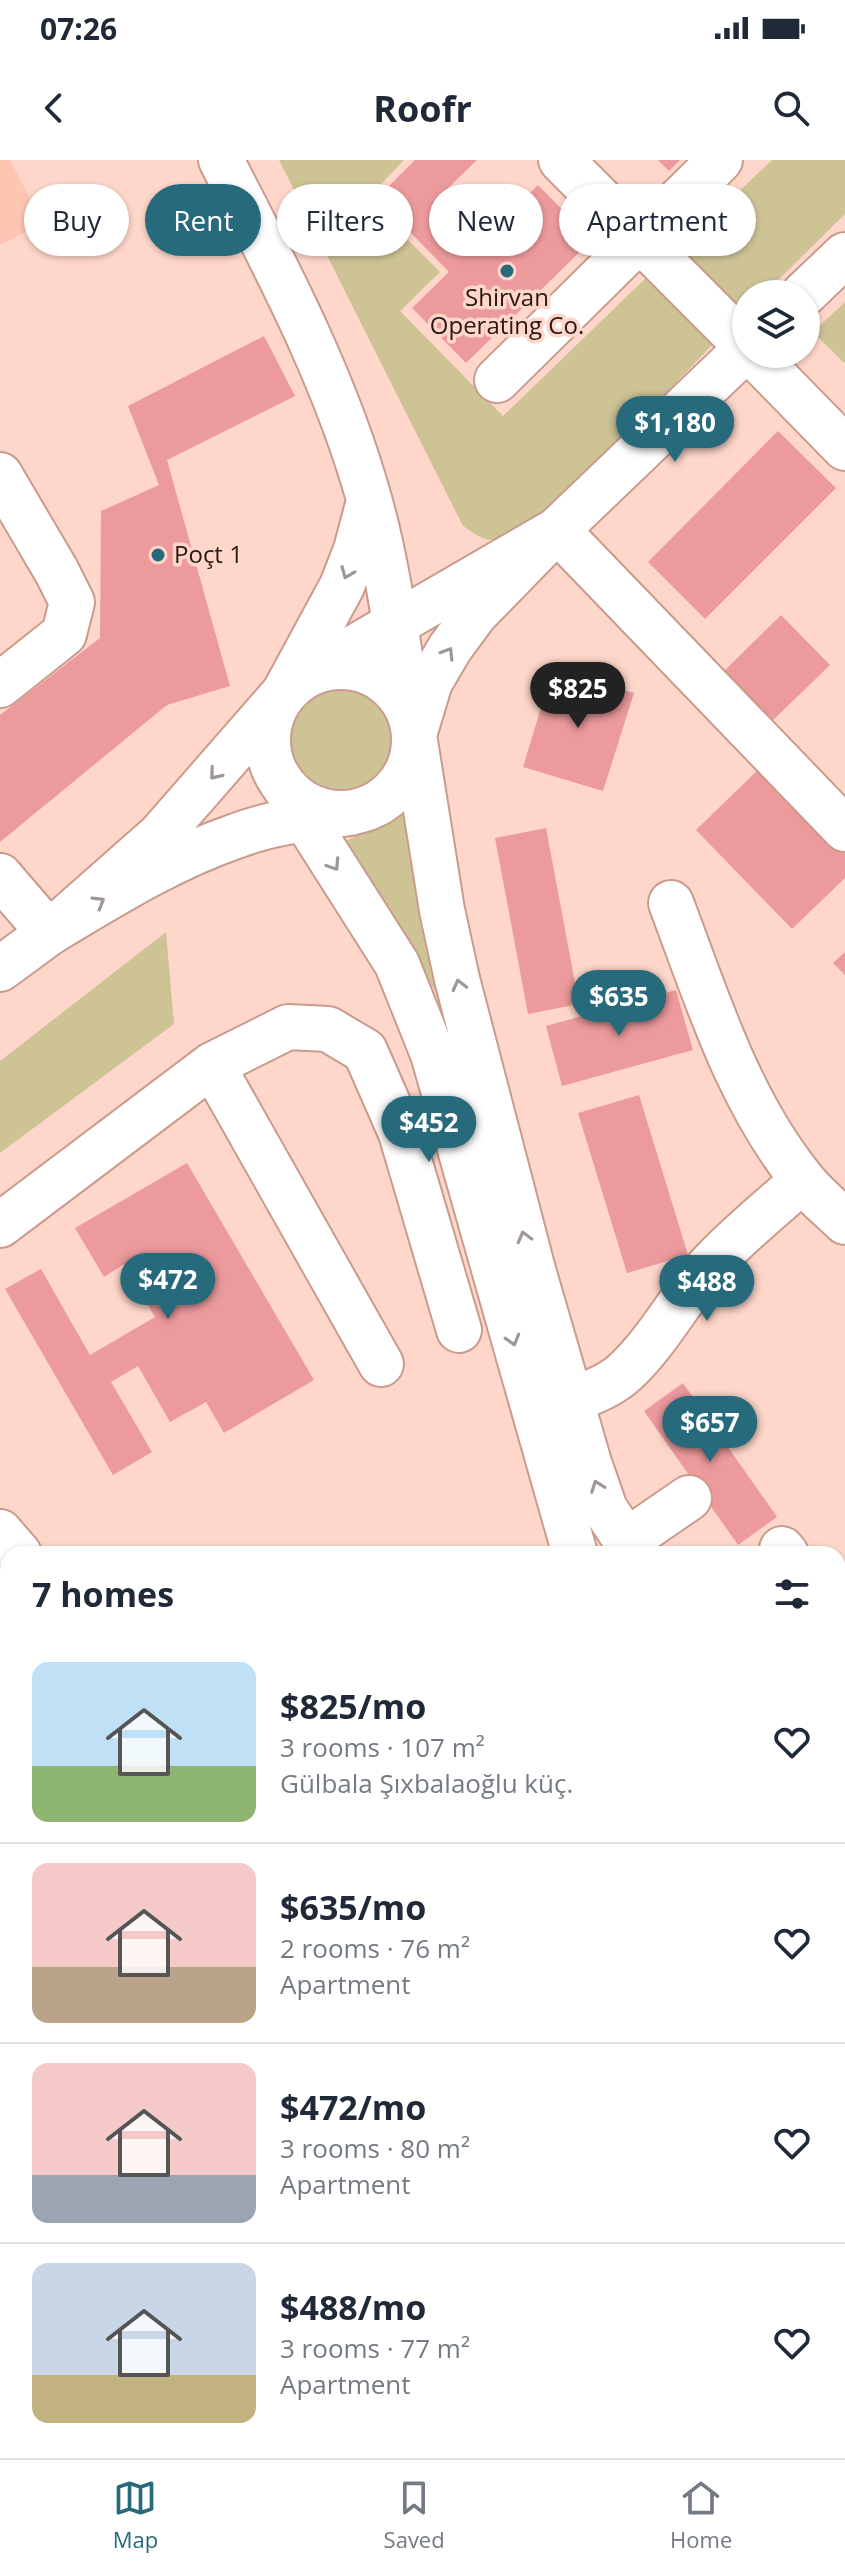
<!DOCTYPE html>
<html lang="en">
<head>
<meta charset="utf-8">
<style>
	body { margin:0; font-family:"Open Sans",sans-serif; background:#f6f6f7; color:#1f2937; height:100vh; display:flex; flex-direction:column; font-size:30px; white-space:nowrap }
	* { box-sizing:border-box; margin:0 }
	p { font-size:26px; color:#747a83 }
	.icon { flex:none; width:44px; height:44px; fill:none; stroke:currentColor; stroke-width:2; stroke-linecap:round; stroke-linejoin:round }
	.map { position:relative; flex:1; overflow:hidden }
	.details { position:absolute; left:0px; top:1386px; width:846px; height:912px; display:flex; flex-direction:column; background:#fff; border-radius:24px 24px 0 0; box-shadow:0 2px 6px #0004 }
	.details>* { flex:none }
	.banner { position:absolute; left:24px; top:24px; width:798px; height:72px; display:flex; gap:16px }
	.controls { position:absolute; left:732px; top:120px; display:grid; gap:16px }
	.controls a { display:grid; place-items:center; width:88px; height:88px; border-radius:50%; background:#fff; box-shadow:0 2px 6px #0004; font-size:40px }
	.price { position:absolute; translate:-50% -68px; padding:0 18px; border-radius:28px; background:#276a7c; color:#fff; font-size:26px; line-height:52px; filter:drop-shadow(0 2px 4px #0008) }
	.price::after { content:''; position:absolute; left:50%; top:48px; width:24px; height:18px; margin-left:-12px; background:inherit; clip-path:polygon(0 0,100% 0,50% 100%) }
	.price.current { background:#222; color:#fff }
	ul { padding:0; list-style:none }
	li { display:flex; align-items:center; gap:24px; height:200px; padding:0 32px }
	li+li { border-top:2px solid #e0e1e3 }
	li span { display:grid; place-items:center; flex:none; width:224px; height:160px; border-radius:16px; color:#555 }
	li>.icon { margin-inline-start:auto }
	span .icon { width:96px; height:96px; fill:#fffc; stroke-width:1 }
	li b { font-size:34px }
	h2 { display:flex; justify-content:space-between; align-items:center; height:96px; padding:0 32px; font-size:34px }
	.tag { padding:0 28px; border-radius:36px; background:#fff; box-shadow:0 2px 6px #0004; font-size:28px; line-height:72px }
	.tag.current { background:#276a7c; color:#fff }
	.status { display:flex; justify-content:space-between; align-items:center; height:56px; padding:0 40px; background:#fff; direction:ltr }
	.status svg { height:22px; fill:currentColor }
	header { display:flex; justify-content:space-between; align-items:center; height:104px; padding:0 32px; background:#fff; font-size:36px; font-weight:700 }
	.menu { display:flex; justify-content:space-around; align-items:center; height:112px; border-top:2px solid #e0e1e3; background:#fff; font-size:22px; color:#747a83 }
	.menu a { display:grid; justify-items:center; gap:4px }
	.menu .current { color:#276a7c }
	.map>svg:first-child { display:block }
	.built { fill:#fec5b3 }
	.green { fill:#cdc395 }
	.building { fill:#ec9a9c }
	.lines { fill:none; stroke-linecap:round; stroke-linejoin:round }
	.minor-casing { stroke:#ca9b8c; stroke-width:48 }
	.major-casing { stroke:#ca9b8c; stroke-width:48 }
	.path { stroke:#967970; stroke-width:5; stroke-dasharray:4 4; stroke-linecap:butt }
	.minor { stroke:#fff; stroke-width:44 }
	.major { stroke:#fff; stroke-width:44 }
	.oneway { stroke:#9f9795 }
	.poi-dot { fill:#276a7c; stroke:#ffd7ca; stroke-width:3 }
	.labels { text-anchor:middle; stroke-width:7; stroke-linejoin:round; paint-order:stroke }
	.poi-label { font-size:24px; fill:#2a1813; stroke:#ffd7ca }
</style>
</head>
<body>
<div class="status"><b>07:26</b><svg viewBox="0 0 49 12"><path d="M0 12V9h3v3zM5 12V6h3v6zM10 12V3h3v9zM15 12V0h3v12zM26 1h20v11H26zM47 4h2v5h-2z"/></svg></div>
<header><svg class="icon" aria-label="back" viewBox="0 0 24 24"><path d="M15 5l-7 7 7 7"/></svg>Roofr<svg class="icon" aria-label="search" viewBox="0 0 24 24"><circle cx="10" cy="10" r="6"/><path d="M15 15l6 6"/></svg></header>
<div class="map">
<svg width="845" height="2298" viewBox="0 0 845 2298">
	<rect width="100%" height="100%" fill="#ffd7ca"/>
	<!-- built -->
	<path class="built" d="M0,0H10L43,63L0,85Z"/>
	<!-- green -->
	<path class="green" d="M279,0H404L367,39L440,112L400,151L503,256L653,111L720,177C686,212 533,376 496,380C482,381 474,373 463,366Z
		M772,0H845V54L764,134H746V151L736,161L670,97Z
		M845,142V202L844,203L813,172Z
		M287 580a53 53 0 1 1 106 0a53 53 0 1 1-106 0Z
		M404,654L444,845L343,682Z
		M166,772L174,864L0,993V901Z
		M0,1457L8,1467V1554H0Z
		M845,1835V2054L838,2049V1840Z
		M838,2237H845V2298H830L829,2290H838Z"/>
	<!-- building -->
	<path class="building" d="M415,0H477L448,28L491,71L538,25L592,80L466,203L412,148L449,112L377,38Z
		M658,0H680L669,11Z
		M264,176L295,236L167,300L230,526L167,545L0,682V555L100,478L101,351L159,325L128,246Z
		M778,271L836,328L705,459L648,402Z
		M781,455L830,505L769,564L721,514Z
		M553,508L634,533L603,631L523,607Z
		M762,606L845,692V718L792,769L696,670Z
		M546,668L579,844L528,854L495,678Z
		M845,792V815L833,803Z
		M676,830L693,890L562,926L546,866Z
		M639,935L688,1095L627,1113L578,953Z
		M187,1003L314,1220L224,1273L206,1242L170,1262L138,1206L111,1222L152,1292L113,1315L5,1129L41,1109L90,1195L155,1157L124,1104L104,1117L75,1068Z
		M683,1223L777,1357L738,1385L644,1251Z
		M0,1554H8V1598H0Z
		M0,1641L8,1643V1723L0,1721Z
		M0,1905L8,1908V1971L0,1968Z
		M207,2290H258L251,2298H213L205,2292Z
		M434,2290H618L619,2298H435Z"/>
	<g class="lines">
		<defs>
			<path id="minor" d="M221,0C277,109 336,220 369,339C389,408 397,482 409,553
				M561,0L746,186
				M753,194L845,288
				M497,220L720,0
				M0,315L57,412L72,442L64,474L0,525
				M557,370L845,669
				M284,533L342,426L356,390L369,341
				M0,716L49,773
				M671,743C707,838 737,938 802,1019C814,1035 831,1048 845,1062
				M212,905L381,1204
				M0,1065L212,905L288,867L328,869L365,891L401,973L459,1170
				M571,1241C589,1233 610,1226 624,1213C659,1181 680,1137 712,1103C740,1073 773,1047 803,1020
				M0,1372L19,1394
				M625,1382L689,1338
				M782,1389L786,1394
				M838,1478L845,1489
				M0,1767L8,1770
				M0,2230L8,2235
				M80,2298L85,2290"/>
			<path id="major" d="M804,134L845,95
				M557,370L746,189
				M268 580a73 73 0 1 1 146 0a73 73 0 1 1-146 0Z
				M300,519L557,370L475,454L450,488L430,522L414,575L442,750L457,819L533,1110L589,1303L605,1349L635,1394
				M284,533L160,675L49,773C109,737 169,699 236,676C272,662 312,658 351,653
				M277,615L397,804L433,894L575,1394
				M0,809L49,773
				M838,1579L845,1585
				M838,1777L845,1774
				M0,1850L8,1853
				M838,2103L845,2107
				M778,2290L779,2298"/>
		</defs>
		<!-- minor casing -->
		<use href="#minor" class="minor-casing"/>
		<!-- major casing -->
		<use href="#major" class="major-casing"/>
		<!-- path -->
		<path class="path" d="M838,1947H845"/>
		<!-- minor -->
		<use href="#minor" class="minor"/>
		<!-- major -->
		<use href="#major" class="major"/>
	</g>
	<!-- one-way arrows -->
	<defs><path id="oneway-chevron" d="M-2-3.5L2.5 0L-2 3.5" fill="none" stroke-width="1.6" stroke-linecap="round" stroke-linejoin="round" transform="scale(2)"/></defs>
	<g class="oneway">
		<use href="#oneway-chevron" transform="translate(347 413) rotate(112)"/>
		<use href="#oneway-chevron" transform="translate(448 493) rotate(-58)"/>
		<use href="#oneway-chevron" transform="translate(215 614) rotate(130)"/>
		<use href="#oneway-chevron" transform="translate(334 705) rotate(57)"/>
		<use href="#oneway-chevron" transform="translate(99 742) rotate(-31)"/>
		<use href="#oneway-chevron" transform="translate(459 825) rotate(-104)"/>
		<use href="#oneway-chevron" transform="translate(524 1077) rotate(-105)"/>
		<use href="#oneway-chevron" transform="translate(513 1180) rotate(74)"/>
		<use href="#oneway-chevron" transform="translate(597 1326) rotate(-110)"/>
	</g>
	<!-- markers -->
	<g class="poi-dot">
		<circle cx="507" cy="111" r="8"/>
		<circle cx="158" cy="395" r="8"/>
	</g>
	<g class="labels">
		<!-- poi labels -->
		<g class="poi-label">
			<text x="507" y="146">Shirvan<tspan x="507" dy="28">Operating Co.</tspan></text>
			<text x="174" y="403" text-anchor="start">Poçt 1</text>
		</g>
	</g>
</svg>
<div class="controls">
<a><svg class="icon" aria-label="layers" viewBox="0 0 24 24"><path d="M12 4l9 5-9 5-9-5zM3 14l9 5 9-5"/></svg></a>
</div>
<b class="price" style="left:675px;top:304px">$1,180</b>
<b class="price current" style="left:578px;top:570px">$825</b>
<b class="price" style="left:619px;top:878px">$635</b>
<b class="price" style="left:429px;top:1004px">$452</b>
<b class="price" style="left:168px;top:1161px">$472</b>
<b class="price" style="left:707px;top:1163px">$488</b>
<b class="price" style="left:710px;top:1304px">$657</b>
<div class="banner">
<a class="tag">Buy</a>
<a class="tag current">Rent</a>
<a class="tag">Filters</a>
<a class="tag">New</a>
<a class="tag">Apartment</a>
</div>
<section class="details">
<h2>7 homes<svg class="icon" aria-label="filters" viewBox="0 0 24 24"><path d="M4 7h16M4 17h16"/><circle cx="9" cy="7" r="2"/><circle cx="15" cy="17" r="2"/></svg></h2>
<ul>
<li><span style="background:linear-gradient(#bfe0f5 65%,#8fb573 0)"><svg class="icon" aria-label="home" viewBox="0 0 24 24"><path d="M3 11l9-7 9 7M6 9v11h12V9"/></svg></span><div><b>$825/mo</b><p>3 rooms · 107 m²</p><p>Gülbala Şıxbalaoğlu küç.</p></div><svg class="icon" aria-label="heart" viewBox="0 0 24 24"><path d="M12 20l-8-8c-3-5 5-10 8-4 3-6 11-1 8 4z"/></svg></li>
<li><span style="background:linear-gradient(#f6c9c9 65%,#b9a48a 0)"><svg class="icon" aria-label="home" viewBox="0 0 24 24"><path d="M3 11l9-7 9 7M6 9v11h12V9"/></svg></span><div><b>$635/mo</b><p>2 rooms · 76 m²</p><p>Apartment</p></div><svg class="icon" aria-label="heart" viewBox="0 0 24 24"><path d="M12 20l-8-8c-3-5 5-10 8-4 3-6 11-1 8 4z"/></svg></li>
<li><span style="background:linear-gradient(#f6c9c9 70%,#9aa5b1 0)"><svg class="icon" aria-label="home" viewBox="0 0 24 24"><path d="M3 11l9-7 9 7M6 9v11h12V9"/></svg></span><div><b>$472/mo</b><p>3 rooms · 80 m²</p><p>Apartment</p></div><svg class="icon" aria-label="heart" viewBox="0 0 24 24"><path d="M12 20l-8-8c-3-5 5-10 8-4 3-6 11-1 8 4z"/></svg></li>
<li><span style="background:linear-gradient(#c9d6e8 70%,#c2b280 0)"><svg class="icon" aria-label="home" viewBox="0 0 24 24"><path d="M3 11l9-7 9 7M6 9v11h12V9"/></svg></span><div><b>$488/mo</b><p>3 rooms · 77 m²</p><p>Apartment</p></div><svg class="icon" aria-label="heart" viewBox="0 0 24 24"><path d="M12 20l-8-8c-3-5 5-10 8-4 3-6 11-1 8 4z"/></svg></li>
</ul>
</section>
</div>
<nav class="menu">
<a class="current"><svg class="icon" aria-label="map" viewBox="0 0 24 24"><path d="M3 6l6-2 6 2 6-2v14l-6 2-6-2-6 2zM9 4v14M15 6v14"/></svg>Map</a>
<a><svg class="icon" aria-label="saved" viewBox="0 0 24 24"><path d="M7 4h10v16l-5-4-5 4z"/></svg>Saved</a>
<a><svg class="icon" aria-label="home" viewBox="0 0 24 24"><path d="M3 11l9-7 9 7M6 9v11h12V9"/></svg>Home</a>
</nav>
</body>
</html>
